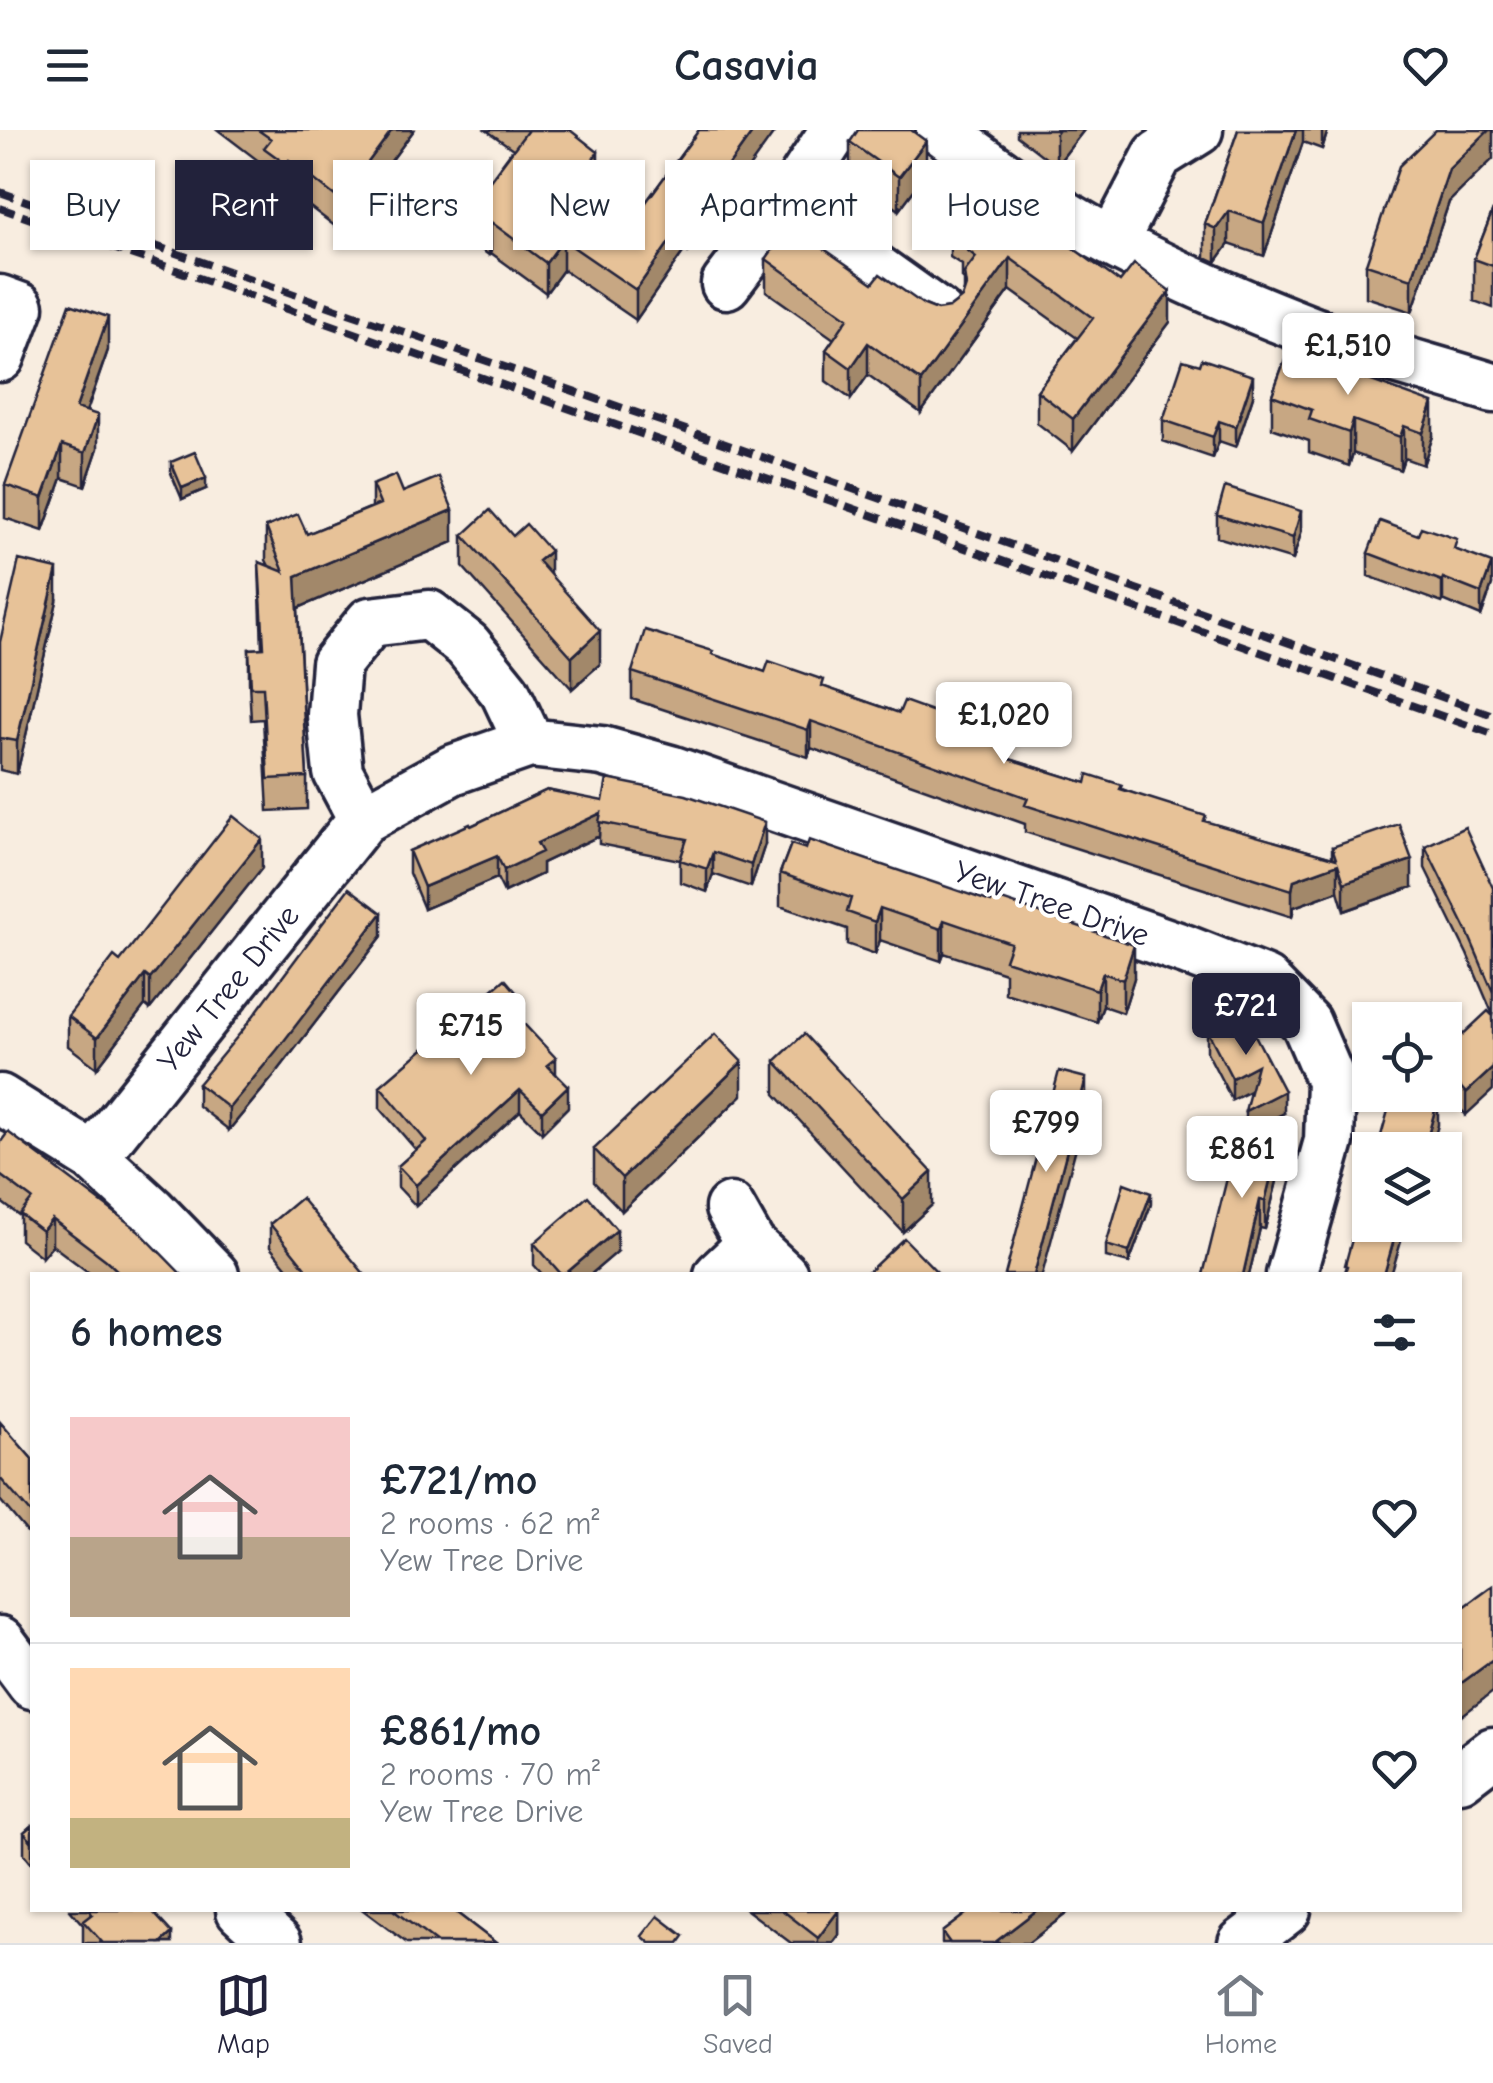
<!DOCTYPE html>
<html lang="en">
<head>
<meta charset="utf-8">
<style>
	body { margin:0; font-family:"Comic Neue",sans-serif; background:#f6f6f7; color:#1f2937; height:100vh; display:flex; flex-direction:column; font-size:38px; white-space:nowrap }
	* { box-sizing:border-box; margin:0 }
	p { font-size:32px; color:#747a83 }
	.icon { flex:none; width:55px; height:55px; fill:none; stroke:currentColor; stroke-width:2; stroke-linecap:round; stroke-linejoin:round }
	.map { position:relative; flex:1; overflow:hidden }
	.sheet { position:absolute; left:30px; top:1142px; width:1432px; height:640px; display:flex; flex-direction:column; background:#fff; border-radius:0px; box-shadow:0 2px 8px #0004 }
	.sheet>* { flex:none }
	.banner { position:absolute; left:30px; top:30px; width:1435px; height:90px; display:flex; gap:20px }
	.buttons { position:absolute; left:1352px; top:872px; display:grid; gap:20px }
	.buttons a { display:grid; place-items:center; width:110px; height:110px; border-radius:0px; background:#fff; box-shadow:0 2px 8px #0004; font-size:50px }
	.price { position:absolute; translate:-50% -85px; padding:0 22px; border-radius:10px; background:#fff; color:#222; font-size:32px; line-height:65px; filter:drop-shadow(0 2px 5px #0008) }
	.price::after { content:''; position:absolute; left:50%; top:60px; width:30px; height:22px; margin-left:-15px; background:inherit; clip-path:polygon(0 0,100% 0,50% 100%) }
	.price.selected { background:#22223b; color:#fff }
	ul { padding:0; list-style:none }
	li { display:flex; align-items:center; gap:30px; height:250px; padding:0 40px }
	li+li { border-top:2px solid #e0e1e3 }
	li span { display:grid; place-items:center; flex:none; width:280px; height:200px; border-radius:0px; color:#555 }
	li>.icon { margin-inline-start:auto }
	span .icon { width:120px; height:120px; fill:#fffc; stroke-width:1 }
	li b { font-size:42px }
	h2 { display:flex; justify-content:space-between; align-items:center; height:120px; padding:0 40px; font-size:42px }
	.chip { padding:0 35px; border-radius:0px; background:#fff; box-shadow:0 2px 8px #0004; font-size:35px; line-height:90px }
	.chip.selected { background:#22223b; color:#fff }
	header { display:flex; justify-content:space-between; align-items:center; height:130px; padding:0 40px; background:#fff; font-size:45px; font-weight:700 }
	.tab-bar { display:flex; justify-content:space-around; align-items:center; height:140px; border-top:2px solid #e0e1e3; background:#fff; font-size:28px; color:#747a83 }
	.tab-bar a { display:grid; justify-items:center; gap:5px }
	.tab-bar .selected { color:#22223b }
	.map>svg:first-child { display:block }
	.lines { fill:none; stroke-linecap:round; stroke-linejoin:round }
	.minor-casing { stroke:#22223b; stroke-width:55 }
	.minor { stroke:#fff; stroke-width:48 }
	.rail { stroke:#22223b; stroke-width:8; stroke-dasharray:15 8; stroke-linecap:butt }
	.wall { fill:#c7a783; stroke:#22223b; stroke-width:2.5 }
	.shaded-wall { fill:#a2886a; stroke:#22223b; stroke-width:2.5 }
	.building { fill:#e7c298; stroke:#22223b; stroke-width:2.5 }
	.labels { text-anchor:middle; stroke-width:8; stroke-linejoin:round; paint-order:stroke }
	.street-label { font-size:32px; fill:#22223b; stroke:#fff }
</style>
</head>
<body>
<header><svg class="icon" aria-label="menu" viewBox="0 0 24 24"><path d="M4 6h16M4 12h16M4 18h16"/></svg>Casavia<svg class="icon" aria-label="heart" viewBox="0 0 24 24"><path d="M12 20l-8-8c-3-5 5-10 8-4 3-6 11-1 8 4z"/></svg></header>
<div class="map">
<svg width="1493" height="1813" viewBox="0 0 1493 1813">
	<rect width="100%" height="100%" fill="#f8ede0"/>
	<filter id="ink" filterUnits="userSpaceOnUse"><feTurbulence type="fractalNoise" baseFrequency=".01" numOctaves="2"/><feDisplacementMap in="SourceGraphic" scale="20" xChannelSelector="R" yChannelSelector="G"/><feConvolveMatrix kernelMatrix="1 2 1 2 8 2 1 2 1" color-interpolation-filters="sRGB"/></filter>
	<g filter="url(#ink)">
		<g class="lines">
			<defs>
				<path id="minor" d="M835,0L786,75L939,184
					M941,0C976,26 1011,52 1048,75C1123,123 1212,162 1296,195C1360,221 1427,237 1493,258
					M1113,112L1158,25L1198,0
					M726,154L786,75
					M0,170L19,177L0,227
					M363,689L452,640L529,613
					M0,969L93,1027L151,1080L214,1145
					M93,1027L363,689L338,642L332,585L336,534L370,492L429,485L467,515L505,562L529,613L602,621L670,640L1186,820L1265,851L1306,893L1331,951L1329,1011L1291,1145
					M730,1078L751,1115L783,1145
					M719,1145L751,1115
					M0,1511L32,1554
					M1460,1647L1493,1622
					M241,1780L277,1813
					M1243,1813L1286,1780"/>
			</defs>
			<!-- minor casing -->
			<use href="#minor" class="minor-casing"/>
			<!-- minor -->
			<use href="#minor" class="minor"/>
			<!-- rail -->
			<path class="rail" d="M0,62L686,300L1493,585
				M0,78L1493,604"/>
		</g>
		<!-- wall -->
		<path class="wall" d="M218,0H414L340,100L289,61L286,64L264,48V35Z
			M486,0H570L598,48L641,79L699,0L689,121L686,118L636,190L563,140L546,163L491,123L489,125L468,110V80L513,19Z
			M1017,0H1084L1056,36L1017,6Z
			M1238,0H1328L1322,19L1303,12L1264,126L1229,114L1216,132L1205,127V94Z
			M850,12L926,44L899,80L850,44Z
			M1449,72L1412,182L1366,167V134Z
			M936,75L1170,192L1073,321L1037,293V261L1077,208L1010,160L921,283L868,245L851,269L826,251V220L834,209L766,161V129L873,153L937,180L949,178L962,168L964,160V150L962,148V135L950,127V117L936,107Z
			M1493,80V178L1474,171V129Z
			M108,220L87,281L98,318L85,356L62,348L43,401L5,388V355Z
			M1288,221L1433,306L1423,335L1404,328L1400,340L1353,323L1349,336L1309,322V311L1272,298V265Z
			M1253,266L1236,317L1219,311L1213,328L1163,311V290Z
			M171,332L206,359L182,369L171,343Z
			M372,355L403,362L453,412L298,478L307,647V679L268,681L263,589L251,590L249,552V519H262L259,432L269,436L266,430V397L307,404L372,377Z
			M1217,385L1301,403L1293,430L1217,407Z
			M463,405L550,445L600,534L572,559L463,437Z
			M1457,420L1492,455L1481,486L1443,470L1442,473L1368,446V423Z
			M57,471L17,644L0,640V512Z
			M713,525L765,542L824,557L899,583L954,598L1010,629L1086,653L1122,659L1206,692L1332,728V717L1412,757L1344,781L1338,761L1294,777L1292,787L1025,702V694L811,618L808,627L632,569V542Z
			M547,660L765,714L751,757L713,744L707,762L680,752V730L599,714V706L542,733V744L504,762L497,748L424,779L409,743V721L471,696Z
			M791,714L1134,848L1123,883L1103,876L1097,892L1005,863V843L944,823L941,831L880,810L875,824L847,814V799L780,776V743Z
			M1425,716L1493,758V885L1467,824L1425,738Z
			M262,738L150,879L145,875L97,938L68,916V886L120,831Z
			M382,806L277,942L229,1000L198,976V954Z
			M1493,886L1466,985L1445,962V921Z
			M521,890L556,944L568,977L542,1003L520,981L416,1076L398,1057V1036L416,1020L380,978V956Z
			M1207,900L1284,983L1253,999L1281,1035L1265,1099L1260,1098L1249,1145H1203L1245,997L1251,961L1232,970L1207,922Z
			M775,931L932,1075L903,1102L775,964Z
			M742,965L622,1081L594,1052V1019Z
			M0,1013L182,1145H92L52,1115L42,1127L20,1110V1086L0,1071Z
			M1151,1074L1129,1133L1106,1127V1115Z
			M270,1094L365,1145H293L270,1117Z
			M534,1113L617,1122L590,1145H543L534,1135Z
			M0,1292L32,1329V1408L0,1370Z
			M32,1695V1734L24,1724V1702Z
			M70,1780H151L172,1813H83V1795Z
			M363,1780H453L496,1813H407Z
			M747,1780H839V1805L833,1813H791Z
			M971,1780H1071L1028,1813H942V1802Z"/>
		<!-- shaded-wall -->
		<path class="shaded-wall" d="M392,0H414L340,100V70Z
			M754,0H776L689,121V91Z
			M1059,0H1084L1056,36V4Z
			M1296,0H1303V12L1264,126V93Z
			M1322,0H1328L1322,19Z
			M1489,0H1493V29L1449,72L1412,182V149L1449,39Z
			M926,11V44L899,80V47Z
			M598,22V52L586,39Z
			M289,30V61L286,64V34Z
			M1229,81V114L1216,132V99Z
			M686,88V118L636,190V160Z
			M491,92V123L489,125V95Z
			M563,110V140L546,163V133Z
			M1010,128V160L921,283V251Z
			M1170,161V192L1073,321V289Z
			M108,187V220L76,310V278Z
			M868,213V245L851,269V238Z
			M1253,246V266L1236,317V297Z
			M1433,273V306L1423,335V303Z
			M98,285V318L85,356V323Z
			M1353,290V323L1349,336V303Z
			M1219,291V311L1213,328V307Z
			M1404,296V328L1400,340V307Z
			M62,315V348L43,401V368Z
			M206,348V359L182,369V358Z
			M453,380V412L296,479V446Z
			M1301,381V403L1293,430V408Z
			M550,421V453L538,431Z
			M1492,433V455L1481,486V463Z
			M57,439V471L17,644V611Z
			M1443,448V470L1442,473V451Z
			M600,501V534L572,559V527Z
			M811,591V618L808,627V600Z
			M601,683L599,706L542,733V744L504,762V740L537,713Z
			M765,692V714L751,757V735Z
			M262,709V738L150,879V849Z
			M713,722V744L707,762V739Z
			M497,726V748L424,779V757Z
			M1412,730V757L1344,781V753Z
			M1338,734V761L1294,777L1292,787V760L1294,750Z
			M880,778V810L875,824V792Z
			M382,783V806L277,942L229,1000V978Z
			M944,790V823L941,831V799Z
			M1134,815V848L1123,883V850Z
			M1103,843V876L1097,892V860Z
			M145,845V875L97,938V908Z
			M522,869V890L510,879Z
			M556,928V949L547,935Z
			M742,932V965L622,1081V1048Z
			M1257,935V957L1232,970V948Z
			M1493,938V960L1466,985V963Z
			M1086,948V980L1042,1145H1034Z
			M568,956V977L542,1003V981Z
			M520,960V981L416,1076V1055Z
			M1284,961V983L1245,1003V981Z
			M1438,969V995L1431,1020H1424Z
			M1281,1007V1035L1265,1099V1071Z
			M932,1042V1075L903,1102V1069Z
			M1151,1063V1074L1129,1133V1122Z
			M1260,1070V1098L1249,1145H1243Z
			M52,1089V1115L42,1127V1101Z
			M1398,1095H1406L1391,1145H1384Z
			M617,1100V1122L590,1145H564Z
			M1493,1530V1562L1460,1587V1554Z
			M839,1780V1805L833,1813H818V1808Z
			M1037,1780H1071L1028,1813H994Z
			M172,1803V1813H161Z"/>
		<!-- building -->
		<path class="building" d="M258,0H392L340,70L289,30L286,34L264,18L271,9Z
			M528,0H570L598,22L586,39L641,79L699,0H754L689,91L686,88L636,160L563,110L546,133L491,92L489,95L468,80Z
			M858,0H911L926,11L899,47L850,12Z
			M1238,0H1296L1264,93L1229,81L1216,99L1205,94Z
			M1436,0H1489L1449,39L1412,149L1366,134L1399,36Z
			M965,40L1120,152L1134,134L1170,161L1073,289L1037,261L1093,188L1010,128L921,251L868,213L851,238L826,220L848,188L766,129L790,95L873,153L880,144L924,175L937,180L949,178L962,168L966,156L964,143L976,127L962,116L968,108L950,96L955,89L936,75Z
			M1493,80V136L1474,129Z
			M70,174L108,187L76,278L98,285L85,323L62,315L43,368L5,355Z
			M1288,221L1433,273L1423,303L1404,296L1400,307L1353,290L1349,303L1309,289L1312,280L1272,265Z
			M1202,229L1253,246L1236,297L1219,291L1213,307L1163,290L1183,230L1200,235Z
			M195,322L206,348L182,358L171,332Z
			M396,345L403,362L439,347L453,380L296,446L307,647L268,649L263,557H251L249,519L264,518L259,432L284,442L266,397L298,384L307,404L380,374L372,355Z
			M1225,357L1301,381L1293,408L1217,385Z
			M490,380L513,406L526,394L550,421L538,431L600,501L572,527L463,405Z
			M1380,391L1418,405L1421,397L1457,409L1454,419L1492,433L1481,463L1443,448L1442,451L1368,423Z
			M19,430L57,439L17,611L0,608V512Z
			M645,500L713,521L712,524L765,542L769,531L824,550L822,556L899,583L904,571L954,589L951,597L1010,617L1006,628L1086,653L1088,644L1122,655L1120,659L1206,686L1204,691L1336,729L1332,717L1399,694L1412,730L1344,753L1338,734L1294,750L1292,760L1025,675L1028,668L811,591L808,600L632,542Z
			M607,649L686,665L765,692L751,735L713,722L707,739L680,730L687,709L599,692L601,683L537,713L542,722L504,740L497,726L424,757L409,721L470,694L471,696L547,660L603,671Z
			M233,686L262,709L150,849L145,845L97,908L68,886L114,826L120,831Z
			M1465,697L1493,758V862L1467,801L1425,716Z
			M809,710L991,772L993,767L1134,815L1123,850L1103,843L1097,860L1005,830L1011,813L944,790L941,799L880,778L875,792L847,782L851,768L780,743L791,714L806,719Z
			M349,758L382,783L277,920L229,978L198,954L242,901Z
			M505,849L522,869L510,879L556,928L547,935L568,956L542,981L520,960L416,1055L398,1036L426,1011L380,956Z
			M1488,881L1493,886V938L1466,963L1445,940V921Z
			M1243,882L1284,961L1245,981L1257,935L1232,948L1207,900Z
			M715,904L742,932L622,1048L594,1019Z
			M804,904L932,1042L903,1069L775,931Z
			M1059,941L1086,948L1034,1145H1005Z
			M1412,965H1424L1438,969L1424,1020H1377L1391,970L1410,975Z
			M1240,996L1281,1007L1265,1071L1260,1070L1243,1145H1203Z
			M8,1002L138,1100L182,1145H122L106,1130L52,1089L42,1101L20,1084L32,1069L0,1045V1013Z
			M1370,1044V1095H1398L1384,1145H1344L1347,1136L1345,1135Z
			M1124,1053L1151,1063L1129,1122L1106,1115Z
			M588,1066L617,1100L564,1145H562L534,1113Z
			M301,1068L365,1145H311L270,1094Z
			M904,1108L937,1142L935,1145H865Z
			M0,1292L32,1329V1385L0,1348Z
			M1493,1456V1530L1460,1554V1480Z
			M32,1695V1712L24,1702Z
			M89,1780H151L172,1803L161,1813H103L83,1791L92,1784Z
			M393,1780H453L496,1813H437Z
			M782,1780H839L818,1808Z
			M971,1780H1037L994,1813H950L942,1802Z
			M658,1786L684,1806L679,1813H650L642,1806Z"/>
	</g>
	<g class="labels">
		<!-- street labels -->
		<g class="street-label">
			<text transform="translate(1052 773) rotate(19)" y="11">Yew Tree Drive</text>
			<text transform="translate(228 858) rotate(-51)" y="11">Yew Tree Drive</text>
		</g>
	</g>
</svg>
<div class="buttons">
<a><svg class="icon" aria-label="locate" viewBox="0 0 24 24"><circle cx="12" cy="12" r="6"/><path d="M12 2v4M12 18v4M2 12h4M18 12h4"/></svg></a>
<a><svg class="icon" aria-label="layers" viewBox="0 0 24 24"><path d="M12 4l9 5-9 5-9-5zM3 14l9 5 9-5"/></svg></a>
</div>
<b class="price" style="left:1348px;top:268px">£1,510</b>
<b class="price" style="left:1004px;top:637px">£1,020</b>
<b class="price selected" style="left:1246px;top:928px">£721</b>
<b class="price" style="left:471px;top:948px">£715</b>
<b class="price" style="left:1046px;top:1045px">£799</b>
<b class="price" style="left:1242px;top:1071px">£861</b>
<div class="banner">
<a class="chip">Buy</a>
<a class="chip selected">Rent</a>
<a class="chip">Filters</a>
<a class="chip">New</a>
<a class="chip">Apartment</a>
<a class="chip">House</a>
</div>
<section class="sheet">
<h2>6 homes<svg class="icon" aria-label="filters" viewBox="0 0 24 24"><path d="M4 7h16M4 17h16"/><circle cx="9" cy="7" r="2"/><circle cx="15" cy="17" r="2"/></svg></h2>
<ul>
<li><span style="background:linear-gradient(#f6c9c9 60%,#b9a48a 0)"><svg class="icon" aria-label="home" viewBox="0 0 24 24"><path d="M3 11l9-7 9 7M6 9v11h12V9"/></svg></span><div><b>£721/mo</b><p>2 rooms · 62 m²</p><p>Yew Tree Drive</p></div><svg class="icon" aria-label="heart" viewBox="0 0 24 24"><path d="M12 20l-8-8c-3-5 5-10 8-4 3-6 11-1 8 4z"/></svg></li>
<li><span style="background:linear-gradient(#ffd9b3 75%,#c2b280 0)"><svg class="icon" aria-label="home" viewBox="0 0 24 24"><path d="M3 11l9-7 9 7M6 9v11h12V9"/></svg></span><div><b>£861/mo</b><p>2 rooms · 70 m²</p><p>Yew Tree Drive</p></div><svg class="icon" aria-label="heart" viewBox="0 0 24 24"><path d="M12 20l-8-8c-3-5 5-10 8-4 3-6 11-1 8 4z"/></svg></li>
</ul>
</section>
</div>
<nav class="tab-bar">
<a class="selected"><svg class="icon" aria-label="map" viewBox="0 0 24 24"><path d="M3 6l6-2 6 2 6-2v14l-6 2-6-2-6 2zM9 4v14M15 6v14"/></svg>Map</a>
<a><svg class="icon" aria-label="saved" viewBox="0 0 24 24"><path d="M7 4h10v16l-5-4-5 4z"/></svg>Saved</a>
<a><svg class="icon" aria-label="home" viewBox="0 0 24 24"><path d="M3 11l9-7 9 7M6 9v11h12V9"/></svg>Home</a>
</nav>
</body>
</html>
